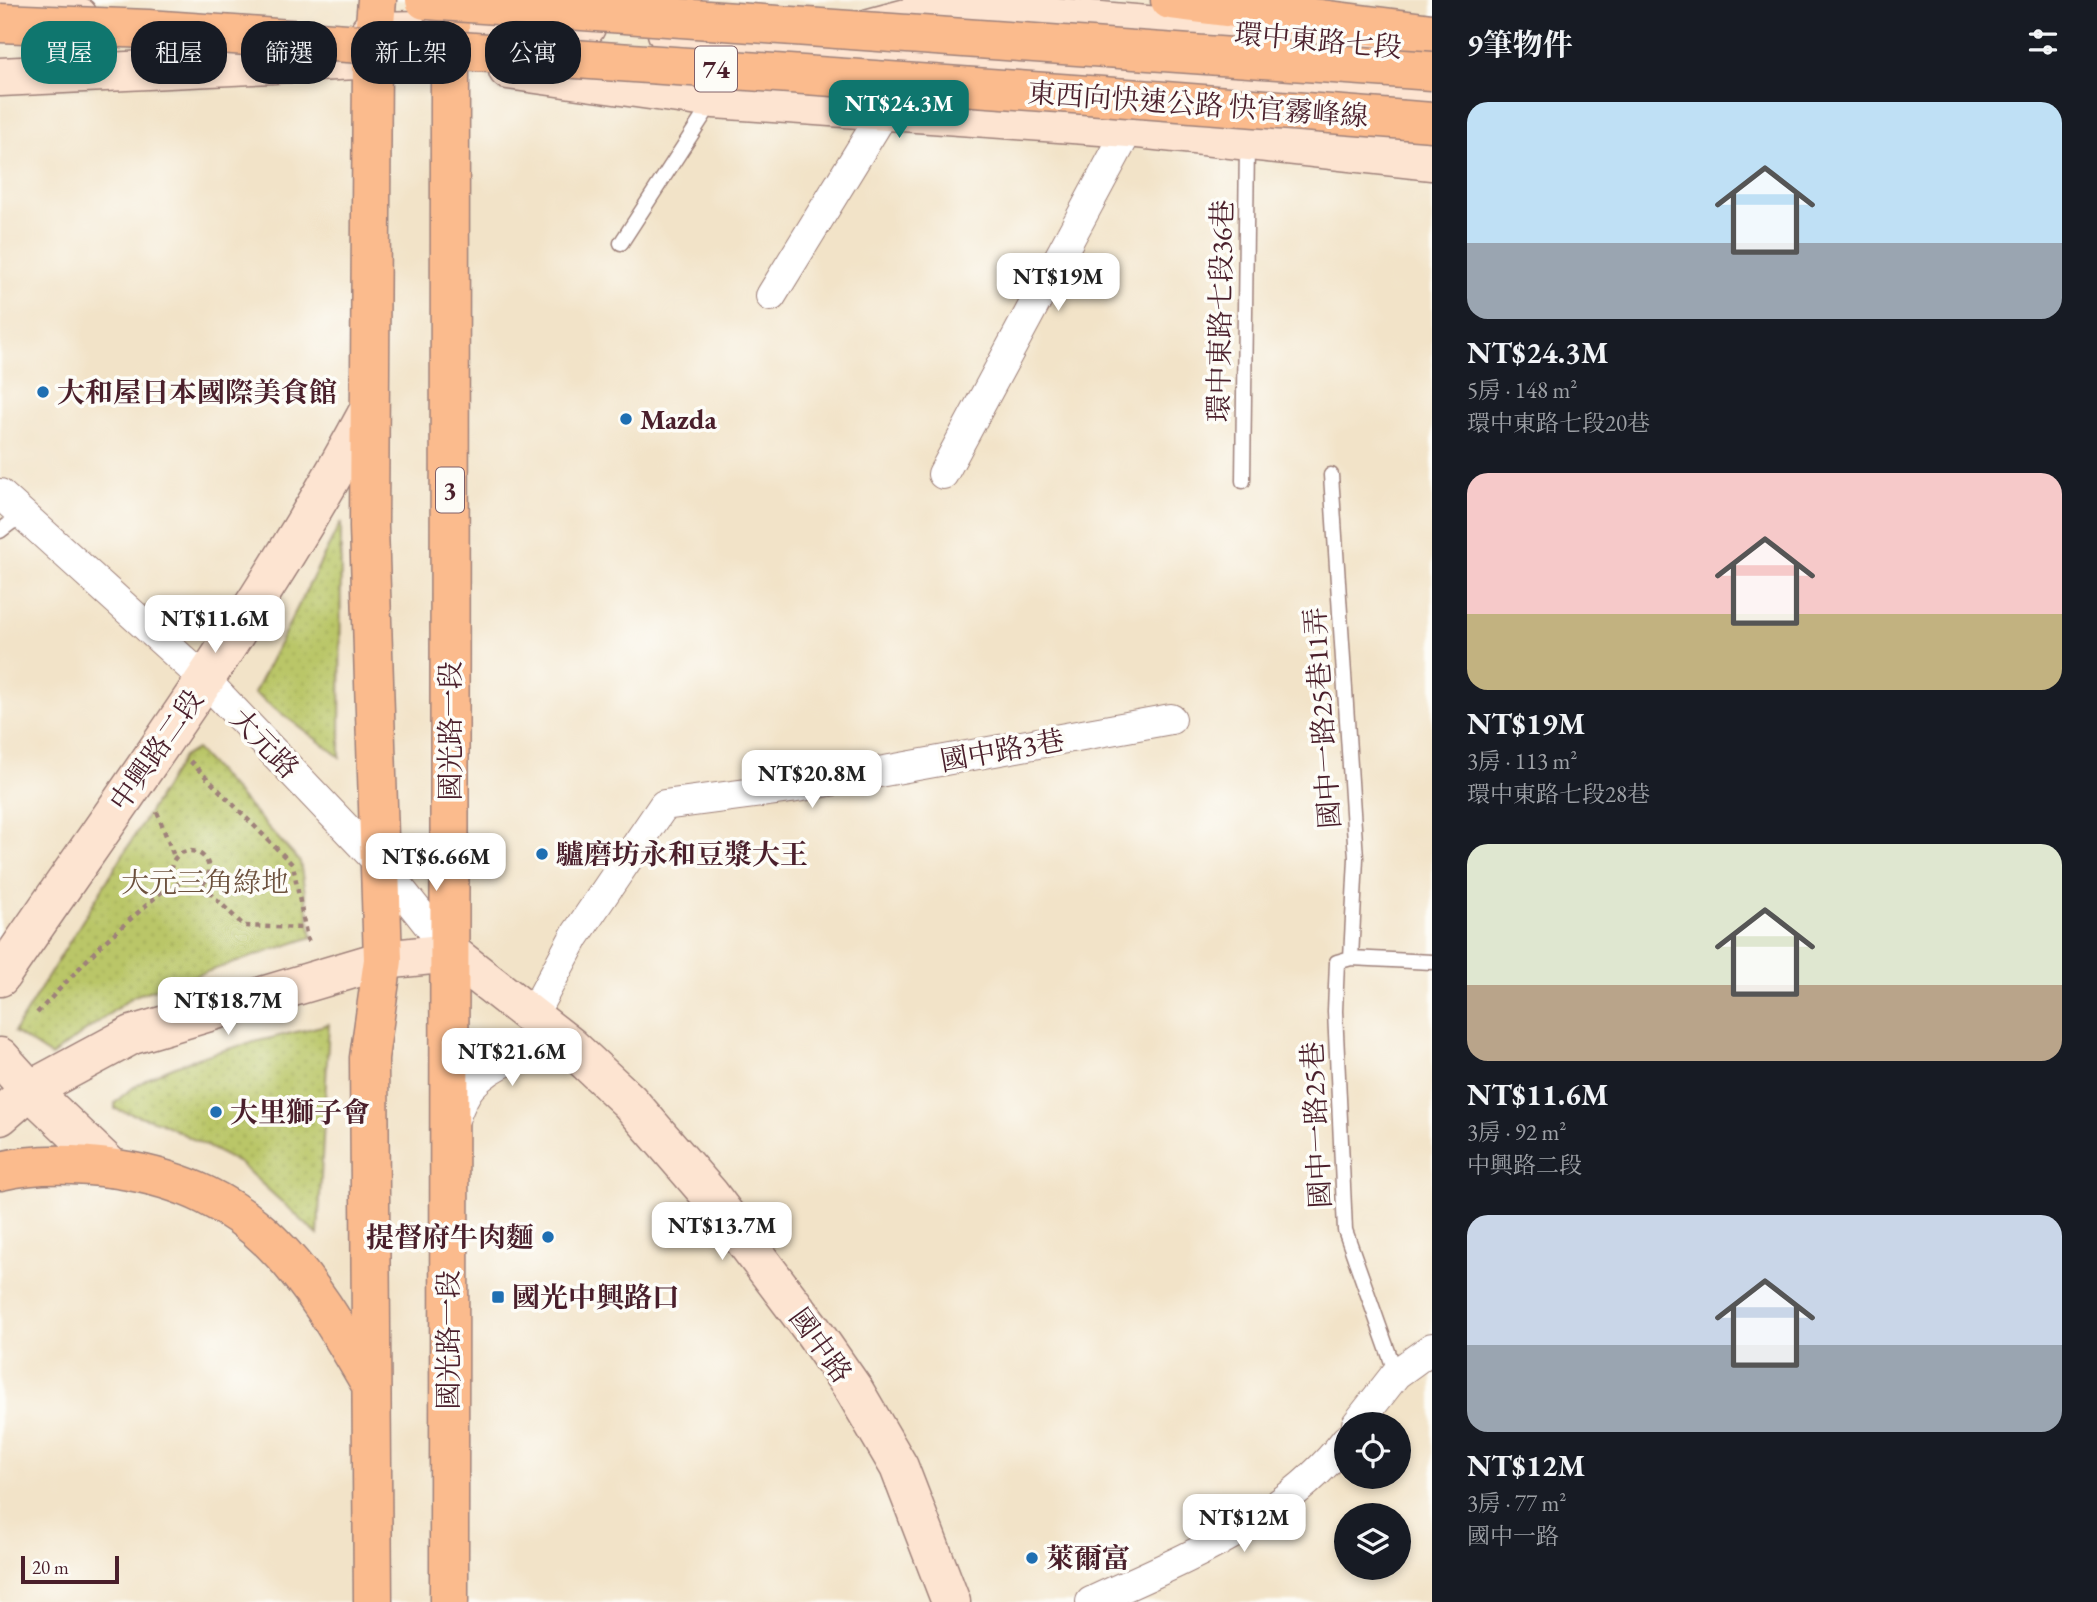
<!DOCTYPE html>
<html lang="zh-TW">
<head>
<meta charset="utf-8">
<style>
	body { margin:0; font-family:"EB Garamond","Noto Serif TC",serif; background:#20242c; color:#f1f3f6; height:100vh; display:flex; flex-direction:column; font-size:26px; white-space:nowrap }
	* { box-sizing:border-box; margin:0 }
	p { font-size:23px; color:#9ea1a6 }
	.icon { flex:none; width:38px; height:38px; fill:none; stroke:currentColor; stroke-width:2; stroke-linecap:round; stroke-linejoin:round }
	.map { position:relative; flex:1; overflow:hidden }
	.side { display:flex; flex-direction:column; background:#171b24; width:665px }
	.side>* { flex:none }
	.banner { position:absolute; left:21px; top:21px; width:665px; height:63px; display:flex; gap:14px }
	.tools { position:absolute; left:1334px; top:1412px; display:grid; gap:14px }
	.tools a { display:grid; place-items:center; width:77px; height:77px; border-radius:50%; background:#171b24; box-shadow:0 4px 10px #0003; font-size:35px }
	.scale { position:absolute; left:21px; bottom:18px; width:98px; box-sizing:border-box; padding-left:7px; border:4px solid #4a1f2b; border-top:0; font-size:19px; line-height:24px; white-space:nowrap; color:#4a1f2b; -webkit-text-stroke:5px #fdfcf7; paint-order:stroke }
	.price { position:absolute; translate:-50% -60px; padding:0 16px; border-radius:14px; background:#fff; color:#222; font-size:23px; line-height:46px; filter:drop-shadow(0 2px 4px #0008) }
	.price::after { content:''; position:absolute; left:50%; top:42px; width:21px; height:16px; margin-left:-10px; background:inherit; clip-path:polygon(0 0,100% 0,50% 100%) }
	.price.active { background:#0f766e; color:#fff }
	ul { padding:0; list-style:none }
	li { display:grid; align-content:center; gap:14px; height:371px; padding:0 35px }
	li span { display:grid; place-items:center; height:217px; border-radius:21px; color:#555 }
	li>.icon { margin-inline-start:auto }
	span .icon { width:126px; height:126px; fill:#fffc; stroke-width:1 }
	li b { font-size:30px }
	h2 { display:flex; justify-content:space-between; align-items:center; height:84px; padding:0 35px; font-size:30px }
	.chip { padding:0 24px; border-radius:28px; background:#171b24; box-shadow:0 4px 10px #0003; font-size:24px; line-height:63px }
	.chip.active { background:#0f766e; color:#fff }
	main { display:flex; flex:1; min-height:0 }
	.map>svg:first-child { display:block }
	.grass { fill:url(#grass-dots); stroke:#82724a; stroke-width:2 }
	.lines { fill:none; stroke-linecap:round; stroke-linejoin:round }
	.lane-casing { stroke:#9e817a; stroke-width:17 }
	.street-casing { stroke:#9e817a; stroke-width:32 }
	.secondary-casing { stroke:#9e817a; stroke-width:41 }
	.primary-casing { stroke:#9e817a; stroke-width:41 }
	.highway-casing { stroke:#9e817a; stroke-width:41 }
	.path { stroke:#9e817a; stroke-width:4.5; stroke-dasharray:5 5; stroke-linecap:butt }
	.lane { stroke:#fff; stroke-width:14 }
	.street { stroke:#fff; stroke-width:30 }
	.secondary { stroke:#fde4d1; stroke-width:38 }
	.primary { stroke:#fbbb8d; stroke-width:38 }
	.highway { stroke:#fbbb8d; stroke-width:38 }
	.highway-bridge-casing { stroke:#9e817a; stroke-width:41; stroke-linecap:butt }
	.highway-bridge { stroke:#fbbb8d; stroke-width:38 }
	.poi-dot { fill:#1f6fb2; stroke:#fdfcf7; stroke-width:2.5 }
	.labels { text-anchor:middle; stroke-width:7; stroke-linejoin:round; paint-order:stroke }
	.shield { fill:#fdfcf7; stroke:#806168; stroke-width:2 }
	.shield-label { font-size:26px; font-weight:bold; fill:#4a1f2b }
	.street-label { font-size:28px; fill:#4a1f2b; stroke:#fdfcf7 }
	.poi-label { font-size:28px; font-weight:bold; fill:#4a1f2b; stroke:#fdfcf7; text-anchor:start }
	.park-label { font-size:28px; fill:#6c513d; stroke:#fdfcf7 }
</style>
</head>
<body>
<main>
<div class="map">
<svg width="1432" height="1602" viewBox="0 0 1432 1602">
	<defs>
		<pattern id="grass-dots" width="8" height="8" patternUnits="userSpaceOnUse" patternTransform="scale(1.75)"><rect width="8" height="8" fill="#bac668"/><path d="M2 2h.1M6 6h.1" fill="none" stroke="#a1aa5a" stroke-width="1.8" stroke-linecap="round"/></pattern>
	</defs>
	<rect width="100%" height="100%" fill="#fdfcf7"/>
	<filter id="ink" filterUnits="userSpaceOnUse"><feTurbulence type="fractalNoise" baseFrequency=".0143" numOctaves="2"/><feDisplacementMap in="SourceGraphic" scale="14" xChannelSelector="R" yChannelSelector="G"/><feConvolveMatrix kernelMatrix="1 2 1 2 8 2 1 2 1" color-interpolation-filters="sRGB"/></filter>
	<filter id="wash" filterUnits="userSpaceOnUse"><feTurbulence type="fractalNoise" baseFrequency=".00686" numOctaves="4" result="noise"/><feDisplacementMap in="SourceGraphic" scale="28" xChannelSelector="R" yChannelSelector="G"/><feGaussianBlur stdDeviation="1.57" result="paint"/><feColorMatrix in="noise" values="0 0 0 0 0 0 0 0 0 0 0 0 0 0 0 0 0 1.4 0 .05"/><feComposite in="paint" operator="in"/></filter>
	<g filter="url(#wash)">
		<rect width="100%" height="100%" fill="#f2e3c8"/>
		<!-- grass -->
		<path class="grass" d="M341,522L340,757L254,693Z
			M196,749L300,862L312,937L134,996L51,1056L14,1032L183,757Z
			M329,1024L318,1235L239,1163L160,1122L115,1109V1103C156,1058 268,1040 329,1024Z"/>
	</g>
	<g filter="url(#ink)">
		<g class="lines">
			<defs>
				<path id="lane" d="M621,243L713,101
					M1331,475L1356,858L1351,958
					M1243,481L1247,143
					M0,531L21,515
					M1396,1374L1345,1230L1335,1011L1337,962L1351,958L1432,962"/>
				<path id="street" d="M771,296L886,109
					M943,474L1129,128
					M0,494L204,679L381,865L451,953
					M532,1016L575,936L664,805L791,788L1171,719
					M451,1126C457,1113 462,1096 471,1086C496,1058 534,1049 570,1046
					M1357,1424L1396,1374L1432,1348
					M1091,1602C1181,1560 1284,1521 1346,1440"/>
				<path id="secondary" d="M6,0L78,16
					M869,28L914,16L986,11L1422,49
					M370,31L586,27
					M667,33L790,50L1432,99
					M508,70L714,99L1129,128L1432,161
					M0,77L379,59
					M0,977C127,791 263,609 369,410
					M0,1057L30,1090L112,1168
					M0,1116L30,1090L132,1035L383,960L451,953L570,1046L629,1101L710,1195L813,1331L854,1390L899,1467L951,1602"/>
				<path id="primary" d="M0,1171C38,1162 79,1164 117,1169C256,1190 305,1271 371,1385
					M373,1602L369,1058L383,960L369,527L372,59L377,0
					M449,1602L450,0"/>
				<path id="highway" d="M1170,0L1432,33"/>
			</defs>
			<!-- lane casing -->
			<use href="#lane" class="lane-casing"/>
			<!-- street casing -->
			<use href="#street" class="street-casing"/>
			<!-- secondary casing -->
			<use href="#secondary" class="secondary-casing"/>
			<!-- primary casing -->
			<use href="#primary" class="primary-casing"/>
			<!-- highway casing -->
			<use href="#highway" class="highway-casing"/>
			<!-- path -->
			<path class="path" d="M190,761L293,865L307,939L312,945
				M157,812L175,859
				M171 870a19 19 0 1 1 38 0a19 19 0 1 1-38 0Z
				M202,885L244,926L304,928
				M37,1013L102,944L174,881"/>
			<!-- lane -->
			<use href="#lane" class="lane"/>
			<!-- street -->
			<use href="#street" class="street"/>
			<!-- secondary -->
			<use href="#secondary" class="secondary"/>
			<!-- primary -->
			<use href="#primary" class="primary"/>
			<!-- highway -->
			<use href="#highway" class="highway"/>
			<defs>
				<path id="highway-bridge" d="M425,0L1432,71
					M0,23L148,29L1102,96L1432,122"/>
			</defs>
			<!-- highway-bridge casing -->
			<use href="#highway-bridge" class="highway-bridge-casing"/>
			<!-- highway-bridge -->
			<use href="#highway-bridge" class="highway-bridge"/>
		</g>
	</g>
	<!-- markers -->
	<g class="poi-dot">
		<circle cx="43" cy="392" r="7"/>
		<circle cx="626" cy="419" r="7"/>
		<circle cx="542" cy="854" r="7"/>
		<circle cx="216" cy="1112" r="7"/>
		<circle cx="548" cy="1237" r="7"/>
		<rect x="491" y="1290" width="14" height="14" rx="3.5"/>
		<circle cx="1032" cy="1558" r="7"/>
	</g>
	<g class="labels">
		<!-- shield labels -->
		<g class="shield">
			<rect x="695" y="46.5" width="42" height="45" rx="5"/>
			<rect x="436" y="467.5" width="28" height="45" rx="5"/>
		</g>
		<g class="shield-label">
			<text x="716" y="78">74</text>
			<text x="450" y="499">3</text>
		</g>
		<!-- street labels -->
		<g class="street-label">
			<text transform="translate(1318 40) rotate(5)" y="10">環中東路七段</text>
			<text transform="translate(1198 104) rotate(4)" y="10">東西向快速公路 快官霧峰線</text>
			<text transform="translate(1220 311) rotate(-89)" y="10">環中東路七段36巷</text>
			<text transform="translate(1322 718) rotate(-94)" y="10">國中一路25巷11弄</text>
			<text transform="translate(450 731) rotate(-90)" y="10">國光路一段</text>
			<text transform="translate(265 743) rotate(46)" y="10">大元路</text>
			<text transform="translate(156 750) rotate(-55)" y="10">中興路二段</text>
			<text transform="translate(1002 750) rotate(-10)" y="10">國中路3巷</text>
			<text transform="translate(1316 1125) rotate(-93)" y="10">國中一路25巷</text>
			<text transform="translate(448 1340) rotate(-90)" y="10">國光路一段</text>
			<text transform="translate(821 1345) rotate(54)" y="10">國中路</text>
		</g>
		<!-- poi labels -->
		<g class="poi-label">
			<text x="57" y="402">大和屋日本國際美食館</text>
			<text x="640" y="429">Mazda</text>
			<text x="556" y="864">驢磨坊永和豆漿大王</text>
			<text x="230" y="1122">大里獅子會</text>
			<text x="534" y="1247" text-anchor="end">提督府牛肉麵</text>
			<text x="512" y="1307">國光中興路口</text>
			<text x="1046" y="1568">萊爾富</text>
		</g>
		<!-- park labels -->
		<g class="park-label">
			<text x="205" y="892">大元三角綠地</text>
		</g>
	</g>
</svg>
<div class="tools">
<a><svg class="icon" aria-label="locate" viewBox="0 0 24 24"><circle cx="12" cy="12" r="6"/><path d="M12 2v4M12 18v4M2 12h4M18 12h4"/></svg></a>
<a><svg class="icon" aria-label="layers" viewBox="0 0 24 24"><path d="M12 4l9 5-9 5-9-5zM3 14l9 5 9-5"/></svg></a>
</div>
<div class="scale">20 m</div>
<b class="price active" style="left:899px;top:140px">NT$24.3M</b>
<b class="price" style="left:1058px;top:313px">NT$19M</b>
<b class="price" style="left:215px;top:655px">NT$11.6M</b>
<b class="price" style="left:812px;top:810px">NT$20.8M</b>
<b class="price" style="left:436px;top:893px">NT$6.66M</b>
<b class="price" style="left:228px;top:1037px">NT$18.7M</b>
<b class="price" style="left:512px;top:1088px">NT$21.6M</b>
<b class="price" style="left:722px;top:1262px">NT$13.7M</b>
<b class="price" style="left:1244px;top:1554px">NT$12M</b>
<div class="banner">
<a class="chip active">買屋</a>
<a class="chip">租屋</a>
<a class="chip">篩選</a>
<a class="chip">新上架</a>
<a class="chip">公寓</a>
</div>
</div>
<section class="side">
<h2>9筆物件<svg class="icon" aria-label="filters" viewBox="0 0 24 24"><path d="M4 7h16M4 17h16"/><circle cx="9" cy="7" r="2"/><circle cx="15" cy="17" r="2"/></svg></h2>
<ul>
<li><span style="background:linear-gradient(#bfe0f5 65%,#9aa5b1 0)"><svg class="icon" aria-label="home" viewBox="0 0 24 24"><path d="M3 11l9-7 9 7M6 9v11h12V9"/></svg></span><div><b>NT$24.3M</b><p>5房 · 148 m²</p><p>環中東路七段20巷</p></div></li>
<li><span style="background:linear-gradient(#f6c9c9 65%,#c2b280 0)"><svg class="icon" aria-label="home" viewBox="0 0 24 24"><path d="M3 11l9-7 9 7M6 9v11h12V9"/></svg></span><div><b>NT$19M</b><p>3房 · 113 m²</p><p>環中東路七段28巷</p></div></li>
<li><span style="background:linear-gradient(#dfe7d0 65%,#b9a48a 0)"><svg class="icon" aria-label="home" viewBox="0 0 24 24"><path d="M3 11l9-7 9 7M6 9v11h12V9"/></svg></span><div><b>NT$11.6M</b><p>3房 · 92 m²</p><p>中興路二段</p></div></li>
<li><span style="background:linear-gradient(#c9d6e8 60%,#9aa5b1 0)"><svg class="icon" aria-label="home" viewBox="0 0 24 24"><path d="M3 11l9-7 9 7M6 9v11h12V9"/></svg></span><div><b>NT$12M</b><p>3房 · 77 m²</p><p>國中一路</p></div></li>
</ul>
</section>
</main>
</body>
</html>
